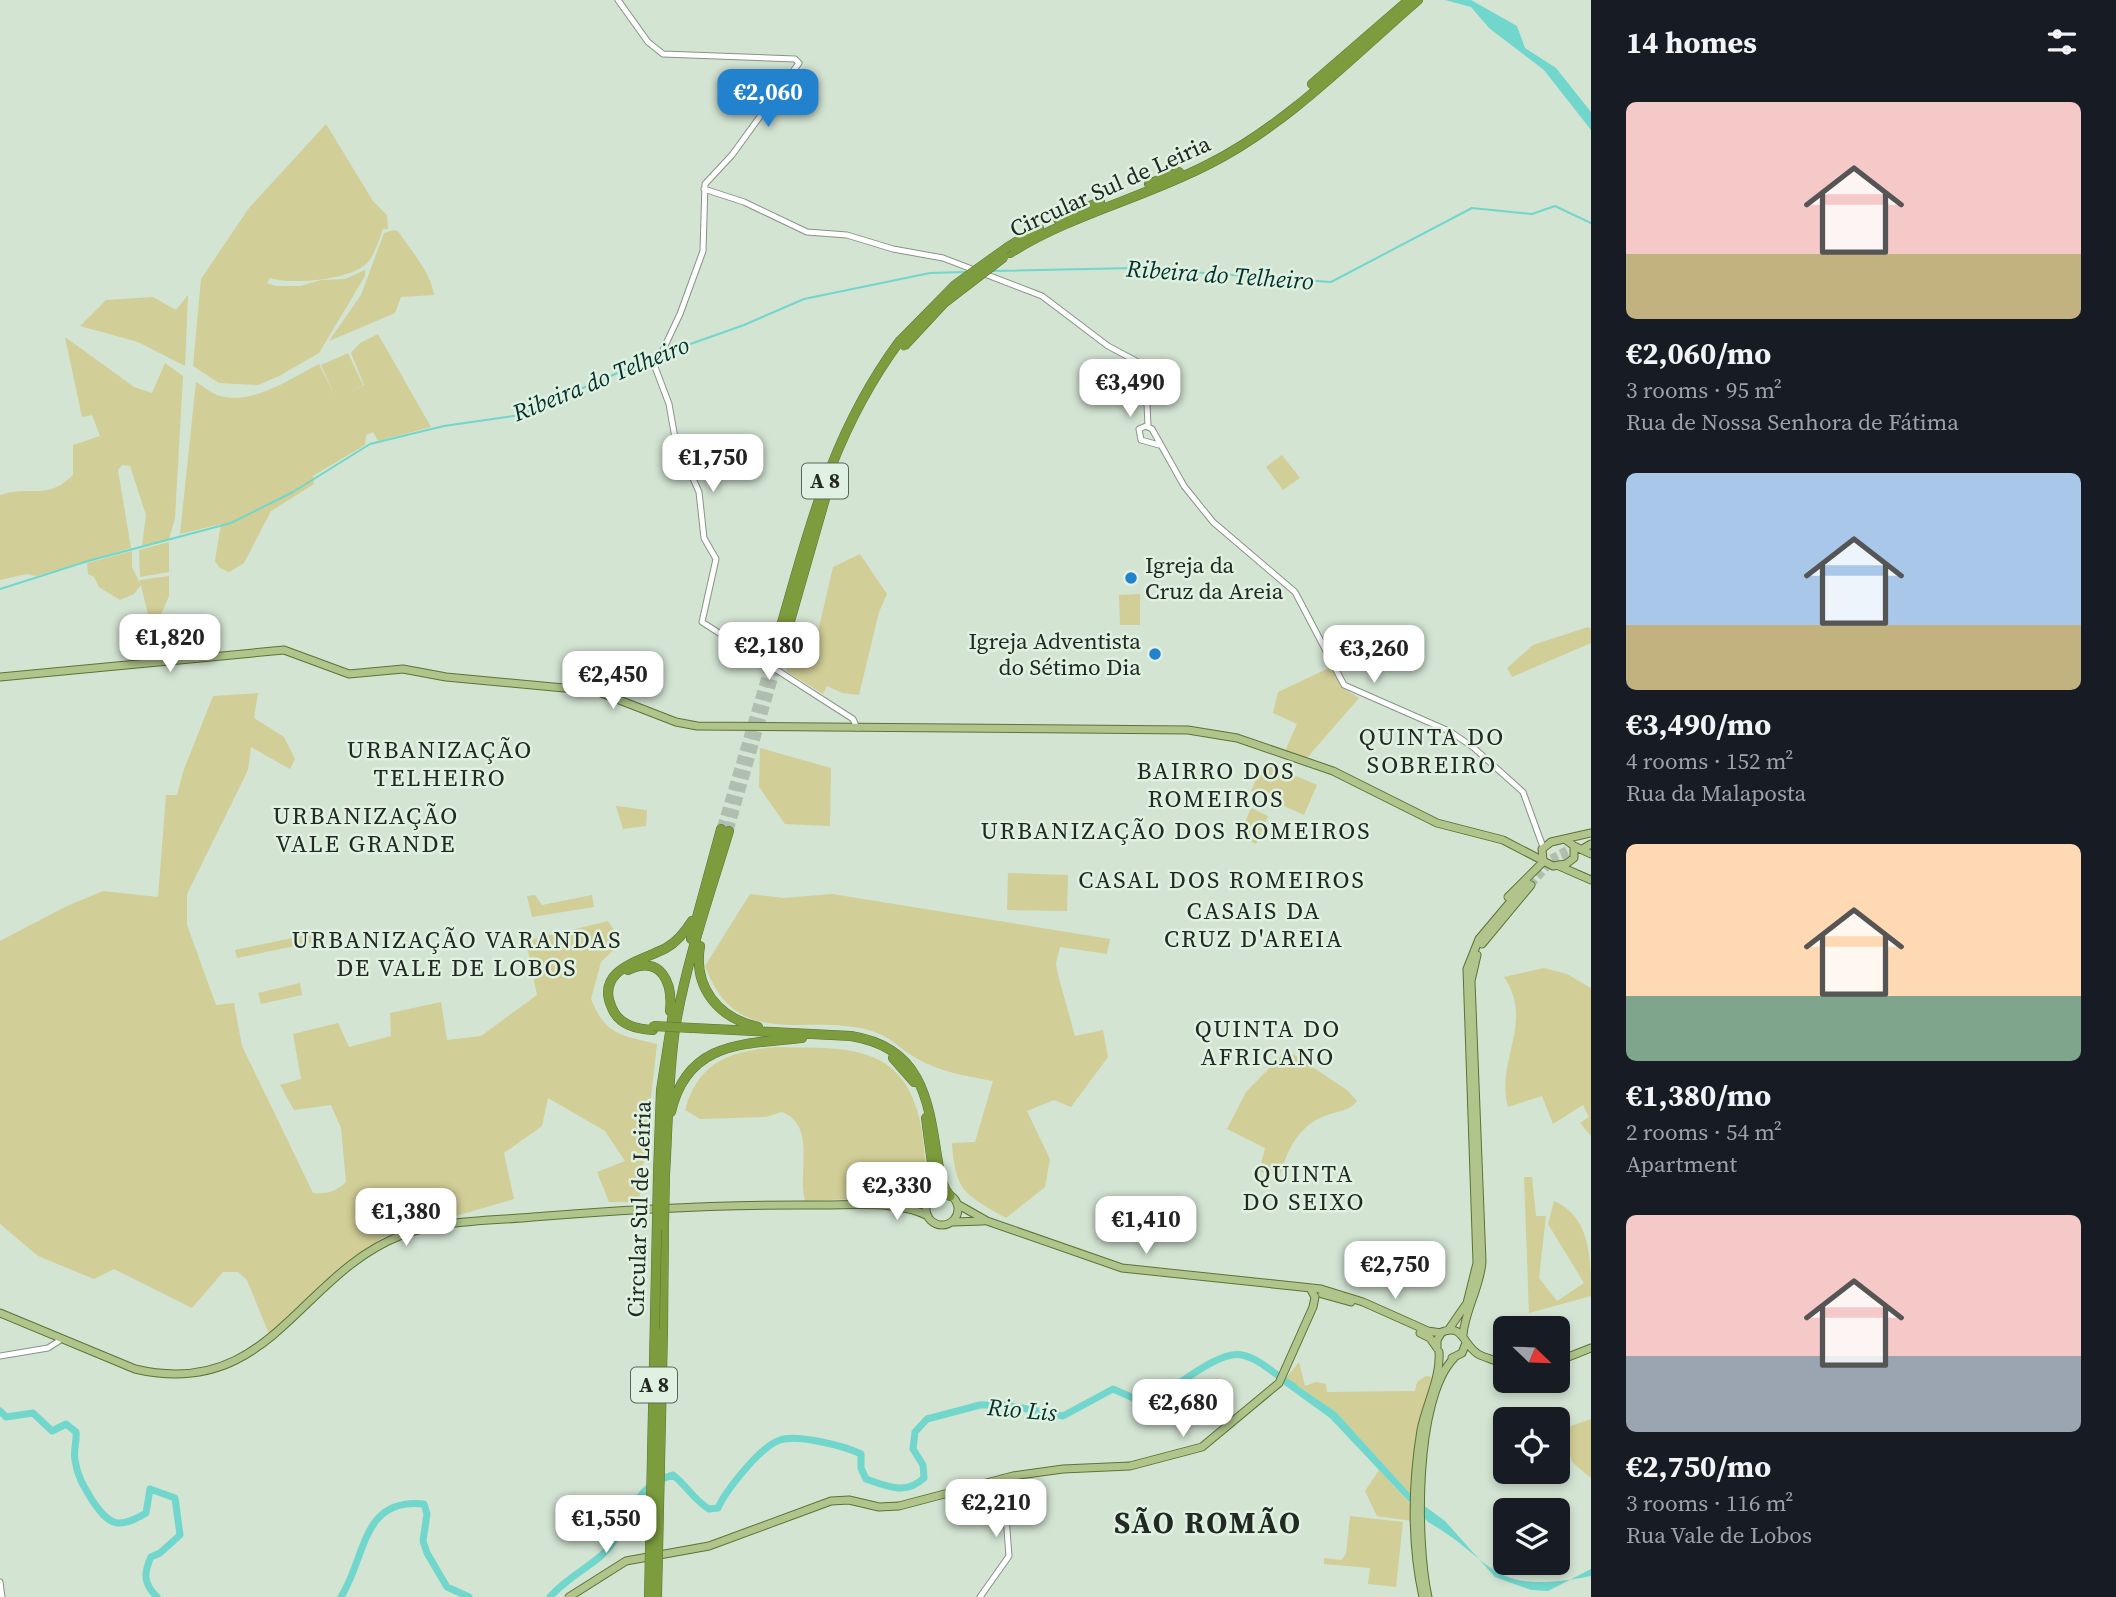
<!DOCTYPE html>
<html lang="en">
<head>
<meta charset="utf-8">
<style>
	body { margin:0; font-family:"Source Serif 4",serif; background:#242831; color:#f1f3f6; height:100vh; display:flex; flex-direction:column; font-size:26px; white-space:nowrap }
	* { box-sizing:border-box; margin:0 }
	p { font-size:23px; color:#9ea1a6 }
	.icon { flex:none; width:38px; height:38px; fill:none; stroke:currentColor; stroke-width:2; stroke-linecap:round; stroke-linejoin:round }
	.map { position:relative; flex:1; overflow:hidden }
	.sheet { display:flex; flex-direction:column; background:#171b24; width:525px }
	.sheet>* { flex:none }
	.needle { width:46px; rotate:113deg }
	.buttons { position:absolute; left:1493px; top:1316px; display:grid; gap:14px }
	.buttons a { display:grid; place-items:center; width:77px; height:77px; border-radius:10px; background:#171b24; box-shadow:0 4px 10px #0003; font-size:35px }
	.price { position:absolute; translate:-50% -60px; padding:0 16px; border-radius:14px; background:#fff; color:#222; font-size:23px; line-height:46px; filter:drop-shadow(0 2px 4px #0008) }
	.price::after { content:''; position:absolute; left:50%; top:42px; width:21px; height:16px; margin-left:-10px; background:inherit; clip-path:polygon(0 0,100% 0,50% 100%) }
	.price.active { background:#2382ce; color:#fff }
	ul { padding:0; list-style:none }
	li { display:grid; align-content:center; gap:14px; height:371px; padding:0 35px }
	li span { display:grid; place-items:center; height:217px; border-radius:10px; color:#555 }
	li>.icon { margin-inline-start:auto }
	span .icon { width:126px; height:126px; fill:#fffc; stroke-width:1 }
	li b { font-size:30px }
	h2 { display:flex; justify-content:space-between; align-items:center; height:84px; padding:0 35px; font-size:30px }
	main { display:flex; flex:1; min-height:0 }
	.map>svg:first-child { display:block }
	.green { fill:#d1ce97 }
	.water { fill:#71d6cc }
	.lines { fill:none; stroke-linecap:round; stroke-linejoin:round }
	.stream { stroke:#71d6cc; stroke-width:2 }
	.river { stroke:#71d6cc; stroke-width:7 }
	.major-tunnel { stroke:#b0beb0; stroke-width:7; stroke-dasharray:7 3.5; stroke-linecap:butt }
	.highway-tunnel { stroke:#b0beb0; stroke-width:9; stroke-dasharray:9 4.5; stroke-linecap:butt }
	.minor-casing { stroke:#869586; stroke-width:7 }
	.major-casing { stroke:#5c7334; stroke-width:9 }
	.highway-casing { stroke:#5c7334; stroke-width:10 }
	.minor { stroke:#fff; stroke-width:5 }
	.major { stroke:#b0c48b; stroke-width:7 }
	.highway { stroke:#7c9c3d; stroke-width:9 }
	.highway-bridge-casing { stroke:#5c7334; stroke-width:10; stroke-linecap:butt }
	.highway-bridge { stroke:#7c9c3d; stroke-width:9 }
	.poi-dot { fill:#2382ce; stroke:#e0f1e1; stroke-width:2.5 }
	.labels { text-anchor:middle; stroke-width:5; stroke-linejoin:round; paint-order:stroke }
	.shield { fill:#e0f1e1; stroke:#5b645b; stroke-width:2 }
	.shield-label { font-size:21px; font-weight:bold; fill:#222822 }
	.street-label { font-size:23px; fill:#222822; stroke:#e0f1e1 }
	.poi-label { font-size:23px; fill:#222822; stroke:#e0f1e1; text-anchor:start }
	.water-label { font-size:24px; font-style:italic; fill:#00312d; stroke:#e0f1e1 }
	.neighbourhood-label { font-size:24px; letter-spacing:2px; fill:#222822; stroke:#e0f1e1 }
	.district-label { font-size:30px; font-weight:bold; letter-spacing:2px; fill:#222822; stroke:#e0f1e1 }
</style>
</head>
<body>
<main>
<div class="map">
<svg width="1591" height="1597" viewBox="0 0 1591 1597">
	<rect width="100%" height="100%" fill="#d3e4d3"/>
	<!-- green -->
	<path class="green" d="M326,124L373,201L387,215L388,229H383C379,240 374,257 366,264C349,280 291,285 270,278L267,283L276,286H300L321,280L345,279L365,270V276L319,353L279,376L258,385L219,383L193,366L201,279L249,208Z
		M393,230L398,231C410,250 431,272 434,295L401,297L395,313L329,341L361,295L384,233Z
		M188,295L185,366L138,342L80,326L106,300L153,297L176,310Z
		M378,334L431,427L378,441L373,432L366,435L365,445L313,476L314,484L271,511L244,563L229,572L220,568L215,561L221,524L180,534L196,382C203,386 212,394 220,396C254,405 291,378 319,364L335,396L321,365L348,353L363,385L346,394L364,385L351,353L360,343Z
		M65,337L134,387L152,393L165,363L183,376L175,518L169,539L142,546L146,515L130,466L122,465L118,470L131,548L36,576L27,574L0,580V495C33,484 45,502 73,475V445L100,436L92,415L82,417Z
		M1282,455L1300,478L1283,490L1266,467Z
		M169,542V572L140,577L139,550Z
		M132,551V567L140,583V580L169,576V596L160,617L148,615L141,585L134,594L120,600L99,587L94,577L88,574L87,563Z
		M860,554L887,594L879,612L859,695L842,693L827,686L823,694L786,671C793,658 808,654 816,640L833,567Z
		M1140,594V625H1120L1119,595Z
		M1588,627L1591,629V643L1512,677L1507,668L1533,645Z
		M1344,629L1357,654H1351L1339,663L1327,644L1331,642L1328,636Z
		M1331,667L1341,687L1359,698L1306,759L1285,751L1297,724L1273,713L1278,692Z
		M258,693L254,718L284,737L295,759L290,769L251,747L248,770L187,894V925L216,1005L234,1003L242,1046L313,1193C327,1194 336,1192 346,1182L341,1128L331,1105L294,1110L280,1085L301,1079L293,1034L338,1023L349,1047L391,1036L390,1013L441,1002L447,1040L481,1036L537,995L526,941L608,921L622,942L601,962L591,999C606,1036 621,1035 657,1044L639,1202H609L597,1172L625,1161L605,1131L548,1098L542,1126L504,1153L514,1199L383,1237L327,1279L269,1334L247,1280L238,1272H223L192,1308L114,1269L94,1279L38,1256L0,1224V941L67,906L103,891L158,897L166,795H177L183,772L213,696Z
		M760,748L831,768L830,826L785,824L759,787Z
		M1264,762L1317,785L1304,815L1251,791Z
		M616,806L647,810L646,826L623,829Z
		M1251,808L1268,816L1256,844L1239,836Z
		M1008,873L1068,875L1067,911L1007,910Z
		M750,894L784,898L832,894L1110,939L1107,954L1060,947L1056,963L1058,975L1075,1036L1103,1030L1108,1057L1071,1107L1054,1100L1027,1111L1050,1159L1045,1187L1006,1218C966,1195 955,1192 952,1143L975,1142L993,1081C967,1076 939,1072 916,1058C901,1050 892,1038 875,1032C807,1010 738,1055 705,966Z
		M535,895L542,905L592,895L594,907L532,917L527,896Z
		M316,933L318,941L237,958L235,950Z
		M1544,968L1567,974L1591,988V1136L1580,1123L1589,1117L1583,1105L1553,1124L1542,1096L1508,1107C1495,1060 1535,1023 1504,977Z
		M300,983L302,995L261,1004L258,993Z
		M775,1047C832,1049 895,1040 916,1107C925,1132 924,1161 928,1187L920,1196L805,1201C797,1172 817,1126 782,1112L766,1117L700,1119L685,1110C699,1062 728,1052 775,1047Z
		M1287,1050L1347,1090L1357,1101C1350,1111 1338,1111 1327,1115C1299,1125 1288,1148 1280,1175L1259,1172L1265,1148L1227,1129L1246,1092Z
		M1524,1177H1532L1536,1216H1546L1539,1278L1557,1301L1584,1283L1548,1224L1554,1201C1591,1217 1591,1259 1591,1296L1529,1313Z
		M1299,1362L1305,1386L1316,1382L1326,1384L1327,1392L1415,1391L1417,1382L1426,1376L1432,1377L1418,1429L1415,1499L1336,1412L1286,1378Z
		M1591,1419V1478L1572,1462L1562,1429Z
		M1379,1470L1414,1508L1412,1521L1377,1516L1365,1491Z
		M1350,1516L1403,1522L1396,1587L1368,1584L1370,1568L1324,1564V1558L1341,1560L1346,1554Z"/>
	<!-- water -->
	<path class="water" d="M1445,0H1471L1517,26L1525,48L1556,68L1591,112V130L1544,70L1489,28L1471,7Z
		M1286,1378L1336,1412L1415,1499L1445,1521L1495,1577L1531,1590L1548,1591L1591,1569V1576C1486,1597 1496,1560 1428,1522L1330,1418L1283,1384Z"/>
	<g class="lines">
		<!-- stream -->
		<path class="stream" d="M993,271L1134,268L1331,282L1472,208L1532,214L1555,206L1591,223
			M665,353L744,325L804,299L930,273L965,272
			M0,589L88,561L231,523L293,492L370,444L444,426L520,415L657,356
			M155,1597L156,1596"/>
		<!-- river -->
		<path class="river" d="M0,1411L6,1417L33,1413L52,1431L66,1424L76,1432C77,1442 73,1451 75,1460C77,1476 84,1487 92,1500C110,1527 119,1529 146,1513L150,1489L175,1498L180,1535L160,1553L151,1557C143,1574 144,1584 157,1597
			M341,1597C367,1555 361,1498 424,1504L427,1514L423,1541L427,1553L447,1587L469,1597
			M550,1597C564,1580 586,1569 602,1555C632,1527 628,1487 673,1475C687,1486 694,1500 709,1509L718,1508C726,1490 761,1446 780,1440C797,1434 845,1446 861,1454V1468L866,1479C888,1487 906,1495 924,1478L923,1465L913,1449L915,1432L927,1419L980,1405H1006L1063,1416L1113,1389L1147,1404C1170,1393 1216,1350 1242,1355C1259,1358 1278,1377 1293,1386"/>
		<!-- major-tunnel -->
		<path class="major-tunnel" d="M1551,858L1578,844
			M1531,885L1549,865L1577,850"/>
		<!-- highway-tunnel -->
		<path class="highway-tunnel" d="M721,829L779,633
			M729,831L786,635"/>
		<defs>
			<path id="minor" d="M618,0L648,42L663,54L795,59L799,63L732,155L705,184L703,251L680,314L655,367L669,404L675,438L699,492L704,538L716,559L702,622L853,719L857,728
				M704,189L744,202L807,232L847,235L893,249L943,258L1042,296L1108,346L1138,362L1146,382L1148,426
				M1159,445L1141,440L1139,429L1146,426L1152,429L1184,486L1213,522L1295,592L1344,685L1451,732L1474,748L1523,792L1543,847
				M0,1356L48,1348L62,1339
				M0,1582L2,1597
				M980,1597L1009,1556L1003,1478"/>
			<path id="major" d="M0,677L284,650L349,674L403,669L446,677L596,691L676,722L697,726L1188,730L1237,738L1333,771L1437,823L1503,840L1553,866L1566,864L1574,858V846L1566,840
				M1574,846L1591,854
				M1584,848L1591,844
				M1543,860L1542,849L1551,842L1591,833
				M1559,866L1591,880
				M1508,897L1544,861
				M1482,944L1531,885
				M926 1209a16 16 0 1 1 32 0a16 16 0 1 1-32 0Z
				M893,1204L929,1200
				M957,1204L987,1221L1122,1268L1321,1289L1363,1302L1428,1331L1441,1333
				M953,1222L983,1221
				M1322,1294L1351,1302
				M0,1313L135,1369C270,1401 299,1274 402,1235C442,1220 490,1221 533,1217C630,1209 726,1204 824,1205C857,1205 899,1201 928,1216
				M1449,1329L1467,1303L1477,1263L1467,969L1479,939L1527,882
				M1420,1333L1430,1338L1437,1348
				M1463,1335C1465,1310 1480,1288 1482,1262L1471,981L1477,955
				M1437,1348V1340L1442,1332C1463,1323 1463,1345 1478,1354C1485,1358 1493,1359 1500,1363
				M1452,1358L1462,1353L1466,1343
				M1558,1361L1591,1348
				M569,1597L626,1561L709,1546L831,1501L849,1500L879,1507L899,1506L1013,1476L1063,1469L1130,1466L1202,1447L1279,1383L1313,1307L1315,1297L1311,1290
				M1423,1597C1411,1544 1412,1484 1421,1430C1426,1404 1441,1378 1439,1352
				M1428,1597C1416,1543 1414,1399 1454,1358"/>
			<path id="highway" d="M1312,84L1409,0
				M1149,184L1179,172
				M1058,219L1100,202
				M1008,247L1039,228
				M1010,253C1072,214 1144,198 1209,164C1288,124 1352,57 1418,0
				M779,633C810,526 832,433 899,342
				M786,635L829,485
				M691,939L721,829
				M700,946C693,987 718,1018 758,1027
				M628,970C661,954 673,983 670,1011
				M693,1028L851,1036C920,1047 928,1096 937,1156C940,1171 940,1184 950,1196
				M653,1030C636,1029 619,1025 612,1008C594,969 642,961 666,948C677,942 685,932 692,921
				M893,1058L914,1082
				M671,1112C687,1041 744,1044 802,1038
				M926,1118L934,1178L932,1198
				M658,1173L661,1090L674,1007
				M665,1175C668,1126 668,1078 675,1029C686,962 709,897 729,831
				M663,1332L664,1226"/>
		</defs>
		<!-- minor casing -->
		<use href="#minor" class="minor-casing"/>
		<!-- major casing -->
		<use href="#major" class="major-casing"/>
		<!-- highway casing -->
		<use href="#highway" class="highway-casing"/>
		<!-- minor -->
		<use href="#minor" class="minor"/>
		<!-- major -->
		<use href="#major" class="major"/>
		<!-- highway -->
		<use href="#highway" class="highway"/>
		<defs>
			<path id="highway-bridge" d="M899,342L955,285L1008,247
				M904,346L944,303L1004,257
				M653,1026L693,1028
				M664,1226L665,1175
				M649,1597L658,1173
				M657,1597L663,1332"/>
		</defs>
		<!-- highway-bridge casing -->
		<use href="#highway-bridge" class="highway-bridge-casing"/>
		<!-- highway-bridge -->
		<use href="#highway-bridge" class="highway-bridge"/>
	</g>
	<!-- markers -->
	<g class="poi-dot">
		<circle cx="1131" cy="578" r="7"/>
		<circle cx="1155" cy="654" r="7"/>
	</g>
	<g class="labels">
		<!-- shield labels -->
		<g class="shield">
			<rect x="802" y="463.5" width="46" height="35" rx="5"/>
			<rect x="631" y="1367.5" width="46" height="35" rx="5"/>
		</g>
		<g class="shield-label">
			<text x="825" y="488">A 8</text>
			<text x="654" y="1392">A 8</text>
		</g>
		<!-- street labels -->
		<g class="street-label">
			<text transform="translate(1110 186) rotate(-24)" y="8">Circular Sul de Leiria</text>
			<text transform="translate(639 1209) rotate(-88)" y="8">Circular Sul de Leiria</text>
		</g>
		<!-- poi labels -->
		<g class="poi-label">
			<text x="1145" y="573">Igreja da<tspan x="1145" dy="26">Cruz da Areia</tspan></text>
			<text x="1141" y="649" text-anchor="end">Igreja Adventista<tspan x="1141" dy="26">do Sétimo Dia</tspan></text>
		</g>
		<!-- water labels -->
		<g class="water-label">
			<text transform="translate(1220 275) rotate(4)" y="8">Ribeira do Telheiro</text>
			<text transform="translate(601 379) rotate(-22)" y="8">Ribeira do Telheiro</text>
			<text transform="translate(1022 1410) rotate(5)" y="8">Rio Lis</text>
		</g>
		<!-- neighbourhood labels -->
		<g class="neighbourhood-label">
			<text x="1432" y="745">QUINTA DO<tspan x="1432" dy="28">SOBREIRO</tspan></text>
			<text x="440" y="758">URBANIZAÇÃO<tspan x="440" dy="28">TELHEIRO</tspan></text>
			<text x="1216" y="779">BAIRRO DOS<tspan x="1216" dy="28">ROMEIROS</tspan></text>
			<text x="366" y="824">URBANIZAÇÃO<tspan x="366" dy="28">VALE GRANDE</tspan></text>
			<text x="1176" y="839">URBANIZAÇÃO DOS ROMEIROS</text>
			<text x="1222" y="888">CASAL DOS ROMEIROS</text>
			<text x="1254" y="919">CASAIS DA<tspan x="1254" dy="28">CRUZ D'AREIA</tspan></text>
			<text x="457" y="948">URBANIZAÇÃO VARANDAS<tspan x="457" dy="28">DE VALE DE LOBOS</tspan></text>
			<text x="1268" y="1037">QUINTA DO<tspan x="1268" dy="28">AFRICANO</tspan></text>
			<text x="1304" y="1182">QUINTA<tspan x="1304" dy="28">DO SEIXO</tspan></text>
		</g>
		<!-- district labels -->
		<g class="district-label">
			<text x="1208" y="1533">SÃO ROMÃO</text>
		</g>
	</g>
</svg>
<div class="buttons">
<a><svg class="needle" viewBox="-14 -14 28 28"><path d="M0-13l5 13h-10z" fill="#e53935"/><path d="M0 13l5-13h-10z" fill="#9ea1a6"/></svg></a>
<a><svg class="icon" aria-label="locate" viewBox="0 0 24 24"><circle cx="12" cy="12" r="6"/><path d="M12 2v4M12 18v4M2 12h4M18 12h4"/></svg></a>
<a><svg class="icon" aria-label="layers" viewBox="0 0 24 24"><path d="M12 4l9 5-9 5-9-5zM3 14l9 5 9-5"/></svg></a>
</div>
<b class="price active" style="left:768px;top:129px">€2,060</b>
<b class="price" style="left:1130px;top:419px">€3,490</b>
<b class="price" style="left:713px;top:494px">€1,750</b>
<b class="price" style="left:170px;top:674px">€1,820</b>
<b class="price" style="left:769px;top:682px">€2,180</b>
<b class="price" style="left:1374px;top:685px">€3,260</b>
<b class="price" style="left:613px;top:711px">€2,450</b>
<b class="price" style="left:897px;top:1222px">€2,330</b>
<b class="price" style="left:406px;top:1248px">€1,380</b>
<b class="price" style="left:1146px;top:1256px">€1,410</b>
<b class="price" style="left:1395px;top:1301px">€2,750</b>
<b class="price" style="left:1183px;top:1439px">€2,680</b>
<b class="price" style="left:996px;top:1539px">€2,210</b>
<b class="price" style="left:606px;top:1555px">€1,550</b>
</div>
<section class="sheet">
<h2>14 homes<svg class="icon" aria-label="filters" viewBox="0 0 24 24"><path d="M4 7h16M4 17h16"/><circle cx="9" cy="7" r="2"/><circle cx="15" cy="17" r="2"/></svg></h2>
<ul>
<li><span style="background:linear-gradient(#f6c9c9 70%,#c2b280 0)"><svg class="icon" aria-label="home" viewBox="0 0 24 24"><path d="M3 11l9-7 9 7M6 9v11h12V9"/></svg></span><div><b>€2,060/mo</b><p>3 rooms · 95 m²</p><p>Rua de Nossa Senhora de Fátima</p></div></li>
<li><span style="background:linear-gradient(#a9c7e8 70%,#c2b280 0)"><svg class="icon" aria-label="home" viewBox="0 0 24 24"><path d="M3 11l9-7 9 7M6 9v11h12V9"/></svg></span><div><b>€3,490/mo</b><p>4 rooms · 152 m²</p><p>Rua da Malaposta</p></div></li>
<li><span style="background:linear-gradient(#ffd9b3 70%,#7fa58c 0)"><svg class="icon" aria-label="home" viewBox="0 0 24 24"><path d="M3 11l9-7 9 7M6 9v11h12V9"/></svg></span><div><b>€1,380/mo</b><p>2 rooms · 54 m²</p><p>Apartment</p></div></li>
<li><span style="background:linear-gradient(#f6c9c9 65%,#9aa5b1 0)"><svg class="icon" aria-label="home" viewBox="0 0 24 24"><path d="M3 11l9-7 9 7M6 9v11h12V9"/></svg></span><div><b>€2,750/mo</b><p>3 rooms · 116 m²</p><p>Rua Vale de Lobos</p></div></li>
</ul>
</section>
</main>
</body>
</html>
